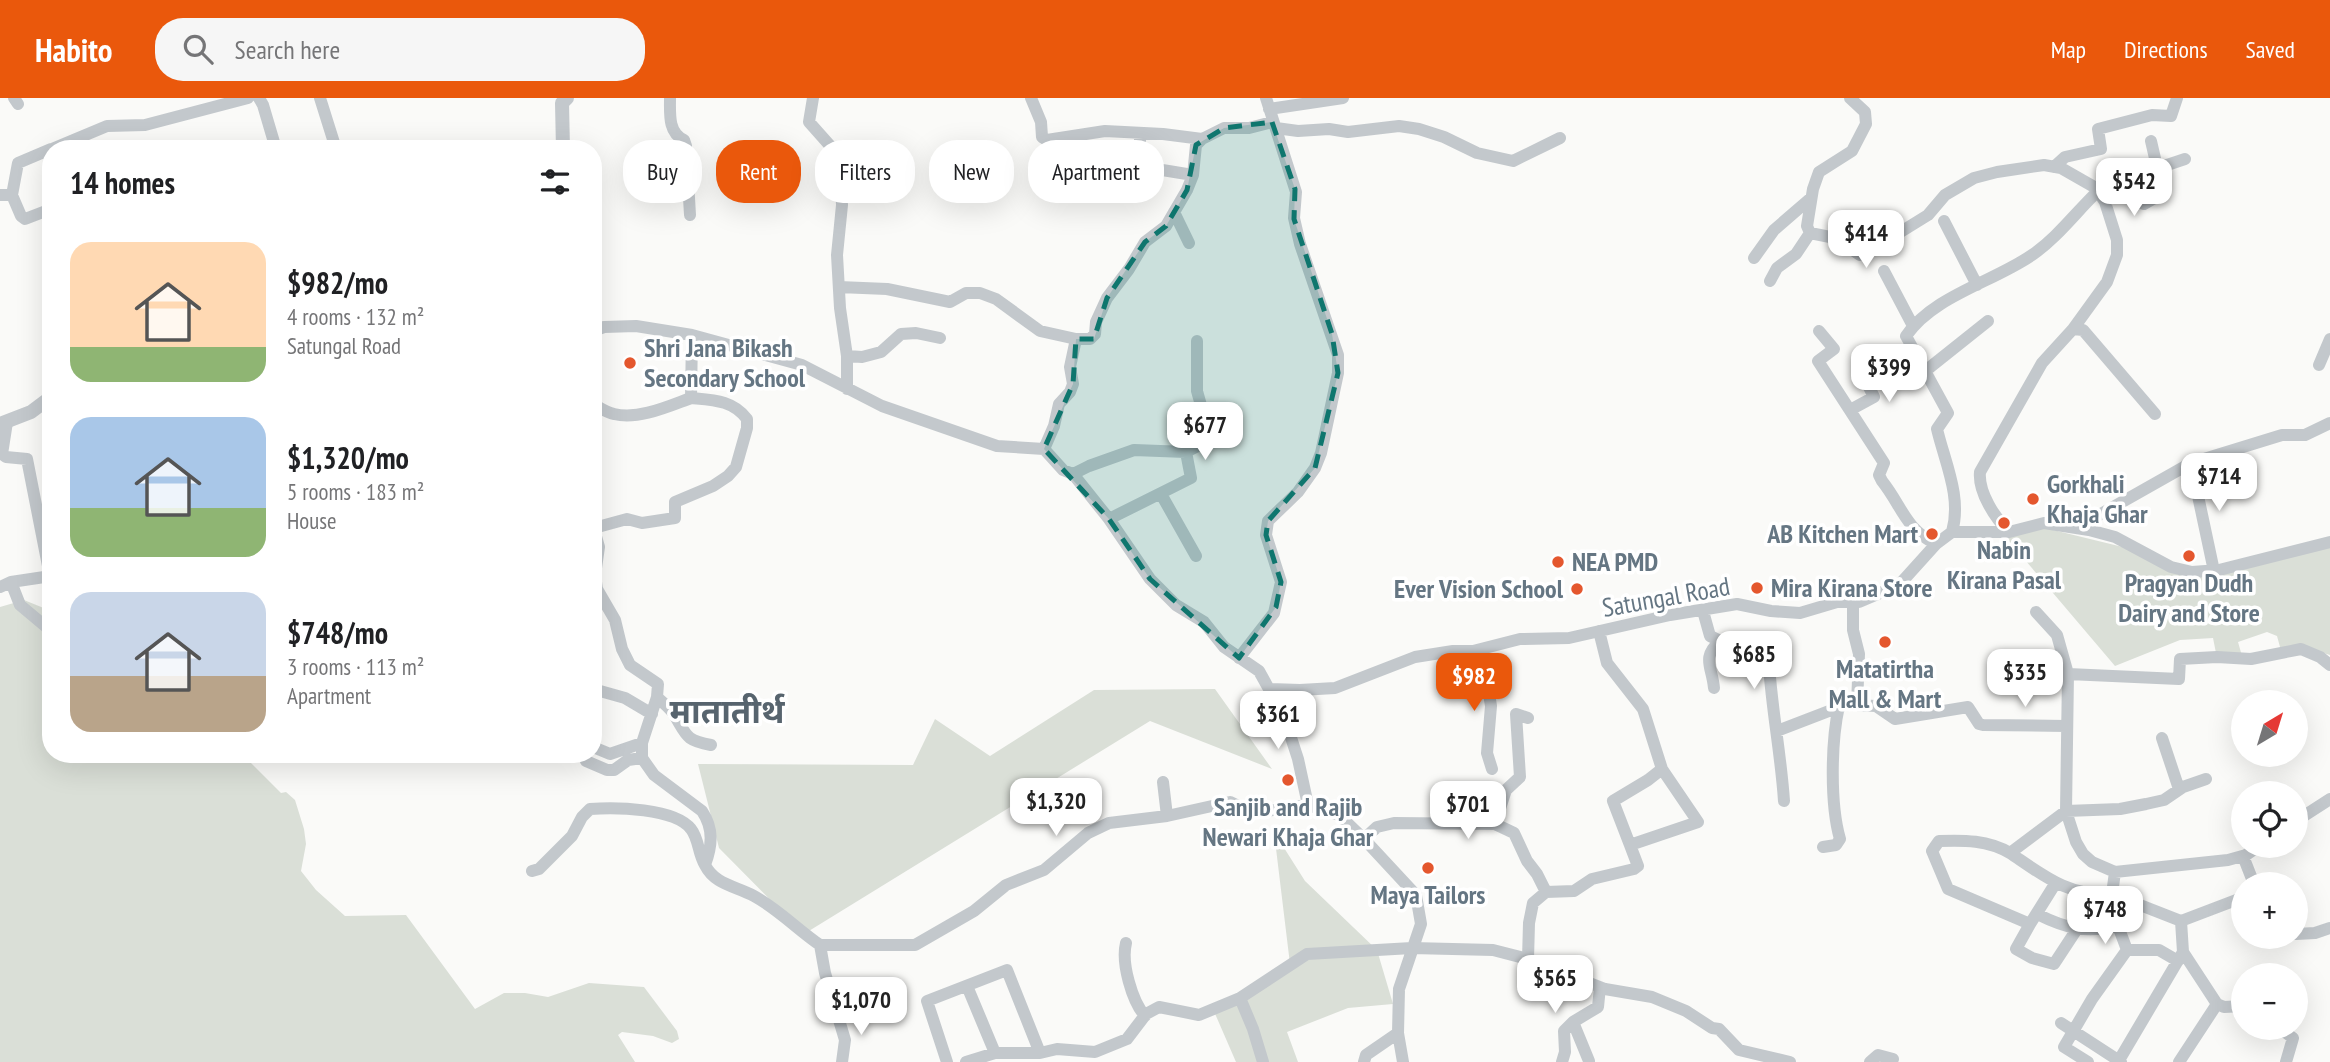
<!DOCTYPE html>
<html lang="en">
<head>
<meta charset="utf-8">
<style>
	body { margin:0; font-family:"PT Sans Narrow","Noto Sans Devanagari",sans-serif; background:#f6f6f6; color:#202124; height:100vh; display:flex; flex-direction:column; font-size:26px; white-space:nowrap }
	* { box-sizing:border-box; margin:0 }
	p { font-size:23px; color:#757577 }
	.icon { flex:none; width:38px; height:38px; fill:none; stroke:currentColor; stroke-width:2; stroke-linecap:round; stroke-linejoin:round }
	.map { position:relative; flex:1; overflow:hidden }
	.sheet { position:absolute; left:42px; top:42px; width:560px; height:623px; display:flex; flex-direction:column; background:#fff; border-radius:28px; box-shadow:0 7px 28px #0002 }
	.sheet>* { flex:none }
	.top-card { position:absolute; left:623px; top:42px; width:665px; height:63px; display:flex; gap:14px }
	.needle { width:46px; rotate:38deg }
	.buttons { position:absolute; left:2231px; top:592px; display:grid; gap:14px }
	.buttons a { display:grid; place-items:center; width:77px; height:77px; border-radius:50%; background:#fff; box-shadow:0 7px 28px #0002; font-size:35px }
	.price { position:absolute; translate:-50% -60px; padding:0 16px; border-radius:14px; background:#fff; color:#222; font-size:23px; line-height:46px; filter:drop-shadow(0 2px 4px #0008) }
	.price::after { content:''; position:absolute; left:50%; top:42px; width:21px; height:16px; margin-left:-10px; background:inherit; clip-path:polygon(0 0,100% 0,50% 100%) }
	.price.on { background:#ea580c; color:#fff }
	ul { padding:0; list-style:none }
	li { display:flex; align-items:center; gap:21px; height:175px; padding:0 28px }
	li span { display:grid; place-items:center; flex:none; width:196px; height:140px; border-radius:21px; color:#555 }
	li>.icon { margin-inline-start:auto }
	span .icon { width:84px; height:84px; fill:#fffc; stroke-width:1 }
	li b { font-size:30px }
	h2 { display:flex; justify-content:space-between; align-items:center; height:84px; padding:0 28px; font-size:30px }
	.tag { padding:0 24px; border-radius:28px; background:#fff; box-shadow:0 7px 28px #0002; font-size:24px; line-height:63px }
	.tag.on { background:#ea580c; color:#fff }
	header { display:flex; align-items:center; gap:42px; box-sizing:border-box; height:98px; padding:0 35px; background:#ea580c; color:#fff }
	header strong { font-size:33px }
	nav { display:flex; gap:38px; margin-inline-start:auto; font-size:24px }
	.search { width:490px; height:63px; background:#f6f6f6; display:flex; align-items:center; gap:18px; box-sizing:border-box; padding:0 24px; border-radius:28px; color:#757577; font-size:26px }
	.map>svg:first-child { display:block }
	.green { fill:#dadfd7 }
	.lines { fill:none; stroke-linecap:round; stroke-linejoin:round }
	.minor { stroke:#c3c8cc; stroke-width:12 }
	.tertiary { stroke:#c3c8cc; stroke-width:14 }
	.marked { fill:#0f766e; fill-opacity:0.2; stroke:#0f766e; stroke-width:5; stroke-dasharray:14 9; stroke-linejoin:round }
	.poi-dot { fill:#e4572e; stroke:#fff; stroke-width:2.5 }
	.labels { text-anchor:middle; stroke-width:7; stroke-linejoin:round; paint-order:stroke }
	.poi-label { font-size:26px; font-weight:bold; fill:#657683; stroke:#fff }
	.street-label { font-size:26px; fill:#657683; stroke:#fff }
	.district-label { font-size:33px; font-weight:bold; fill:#57646e; stroke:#fff }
</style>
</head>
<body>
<header>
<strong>Habito</strong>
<div class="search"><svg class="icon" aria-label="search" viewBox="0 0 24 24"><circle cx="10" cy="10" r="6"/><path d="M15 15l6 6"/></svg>Search here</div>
<nav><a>Map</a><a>Directions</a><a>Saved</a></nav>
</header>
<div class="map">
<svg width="2330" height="964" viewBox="0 0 2330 964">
	<rect width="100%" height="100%" fill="#fafaf8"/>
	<!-- green -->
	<path class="green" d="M2045,430L2131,451L2191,480L2330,447V557L2310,551L2280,549L2277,538L2267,534L2238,544L2242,558L2216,555L2213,540L2180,542L2115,568L2003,436Z
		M24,502L51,513V656H242L281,695L286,694L295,702L304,731L306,746L301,773L316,792L345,818L406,817L475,911L504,895H525L548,899L589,885L644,889L677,933L679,941L672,945L653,938L622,934L618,937L635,964H0V509Z
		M1215,591L1272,671L1150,623L804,836L719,750L698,666L913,667L935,621L990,658L1094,592Z
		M1274,734L1305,783L1377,852L1393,906L1348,910L1287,934L1298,964H1236L1213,911L1290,866Z"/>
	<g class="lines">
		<!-- minor -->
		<path class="minor" d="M14,0L18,6
			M259,0L263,7L276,51
			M320,0L336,51
			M670,0C670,16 668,35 684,42L686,48L690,117
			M813,0L809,24L833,51L840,70L842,107L837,157L840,210L847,258V291
			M1031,0L1041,24L1042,39L1047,42L1105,33L1163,36L1202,41L1224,30H1249L1272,24
			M1850,0L1865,14L1866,26L1852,53L1819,74L1813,91L1807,128L1810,135L1835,140L1860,157L1886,143L1928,117L1945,97L1974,80L1997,74L2044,67L2061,70L2096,90L2105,104L2117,142V157L2107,184L2073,231L2042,265L1980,374C1978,394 1995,420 2009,434
			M1269,11L1343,0
			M1276,30L1298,33L1329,31L1348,34L1399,28L1419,31L1444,39L1477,55L1513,63L1560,40
			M2151,43L2157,69
			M52,51L107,28L145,27L248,0
			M2054,69L2065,59L2101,51L2098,31L2152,17L2171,18L2177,0
			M1156,71L1193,77
			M1134,84L1141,35
			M2131,85L2141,105L2144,106L2156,99
			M0,97H12L18,65L51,51
			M12,97L21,118L25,121L51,111
			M2105,104L2143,75L2185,61
			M1174,114L1189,145
			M1944,123L1977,187
			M1754,160L1774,132L1811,100
			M1884,173L1913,228
			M1770,183L1777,170L1796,156L1810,135
			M839,189L887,191L950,204L966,195H980L996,201L1040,233L1076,241H1090L1095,236L1096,224L1107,200L1129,171L1145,144L1166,128L1187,92L1193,77L1196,47L1202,41
			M2073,231L2083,232L2155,316
			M593,233L604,229L636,228L692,237L802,267L882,308L997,348L1044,351L1063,372L1073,376L1109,421L1150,481L1176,507L1204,524L1224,549L1259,573L1284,618L1298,661L1308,707
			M1819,233L1834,251L1818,263L1884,365L1879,377L1882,383C1902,408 1905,431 1936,446
			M847,258L862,259L881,254L901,236L916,235L940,240
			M2319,267L2330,241
			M1924,274L1988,223
			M593,306C600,310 607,315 614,316C639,322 669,308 691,300
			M1850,312L1874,299L1864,279
			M7,324L2,356L6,359L27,361L50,478
			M1044,351L1054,328L1059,306L1070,294L1073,286L1070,269L1076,241
			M2191,365L2214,473
			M1073,376L1089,368L1134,352L1186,354L1206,344V325L1197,293V243
			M1161,396L1196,458
			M1109,421L1191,380L1186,354
			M593,428L599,449L595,477L597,491L615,522L622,551L630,567L658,586L657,599L642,645V660L654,677L702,713C714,731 712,748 705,767C715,787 736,788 754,798C778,811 798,832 820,847L825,875L845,942L842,964
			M594,430L627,421L642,425L675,420V404L713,388L728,378L736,369L747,330V321C733,302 713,302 691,300L692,237
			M2089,432L2092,421L2191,365L2282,337H2305L2330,325
			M1952,434C1962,399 1945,365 1937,331L1948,315L1906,238C1933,198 1993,184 2032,157C2057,140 2076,114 2098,93
			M11,484L20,507L51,533
			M0,489L11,484L51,478
			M1853,504V532L1859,556L1857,607L1876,608L1895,621L1968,609L1979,626L1983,627L2066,628
			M1703,513L1710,538L1769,567C1772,613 1781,657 1784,703
			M2036,514L2057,537L2068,576L2066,713L2076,744L2083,756L2092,764L2115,774L2228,762L2246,757L2260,747
			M1482,551L1491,608L1487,655L1492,671
			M1239,560L1274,515L1281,484L1266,437L1268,423L1298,394L1315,370L1321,355L1338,275V257L1300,146L1294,120L1296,94L1266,0
			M2068,576L2179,581L2180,561L2217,559L2251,561L2301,551L2320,559L2330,567
			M1714,590C1712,568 1701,560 1720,543
			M593,591L625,600L652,616
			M1270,591L1300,592L1335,590L1415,559L1453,553H1473L1520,541L1569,540L1670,517L1737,506L1771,513L1800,515L1837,504H1859L1899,487L1936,446L1952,434H2009L2044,425L2089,432L2115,439L2171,469L2192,474L2219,472L2330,444
			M657,599C662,604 669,609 673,615C687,637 684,642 711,647
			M1777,633L1842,608
			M2162,640L2179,691
			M593,649L610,656L642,645
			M586,663L607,672H614L628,662L642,660
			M1163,684L1167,718
			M2296,723L2330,701
			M1495,726L1506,692L1520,679L1516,616L1528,620
			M1364,741L1377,729L1394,725L1495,726L1514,735L1527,763L1537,776L1546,794
			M1630,747L1613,703L1648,682L1662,671
			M1823,749L1836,747L1840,741C1830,706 1831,644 1839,608
			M2010,755C2044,778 2069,799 2112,796
			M2243,758L2254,786
			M532,773L539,771L572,738L582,719L590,711C615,709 675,710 691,731C699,741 698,756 705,767
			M2115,774L2112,796L2181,823L2183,854L2118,964
			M2055,786L2030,826L1948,791L1932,753L1939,743C1964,742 1988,742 2010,755L2066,713L2120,711L2146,706L2164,702L2183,689L2206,681
			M2037,816C2067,831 2086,835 2118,828L2127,852H2159L2178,863
			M2181,823L2244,799
			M2030,826L2016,851L2032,860L2054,866L2077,831
			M2296,836L2315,835L2330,830
			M1126,845C1121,865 1132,903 1145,918
			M820,847H915L974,813L1006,787L1044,772L1088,735L1109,725L1167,718L1230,704L1253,715L1308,707L1339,717L1364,741L1416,797L1421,826L1399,891L1398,935L1403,964
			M2183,854L2217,906L2224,909L2244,908
			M1528,861L1529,825L1533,805L1546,794L1574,793L1592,781L1634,771L1638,768L1630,747L1698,724L1662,671L1643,611L1607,565L1599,533
			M967,888L995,955
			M1240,900L1253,931L1263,964
			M1573,924L1589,963
			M2061,925L2121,964
			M2278,929L2293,940L2286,964
			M947,964L927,903L1007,872L1040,955
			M966,964L995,955H1040L1057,951L1095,954L1127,941L1146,916L1159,909L1199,917L1240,900L1307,856L1412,850L1493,852L1528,861L1605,891L1652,899L1686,913L1712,930L1719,931L1739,952L1790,964
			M1364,964L1366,957L1398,935
			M1562,964L1565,954L1564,933L1573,924L1598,909L1600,889
			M1870,964L1878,957L1893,961
			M2088,964L2064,949L2092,901L2127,852
			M2179,964L2217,906"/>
		<!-- tertiary -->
		<path class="tertiary" d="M563,51L562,5L567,0
			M0,326L31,314L51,299"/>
	</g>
	<!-- marked area -->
	<path class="marked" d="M1272,24L1295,91L1294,121L1332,236L1338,275L1315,370L1268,423L1266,437L1281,484L1276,509L1239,560L1150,481L1109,421L1044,351L1073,286L1076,241H1094L1107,200L1145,144L1166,128L1187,92L1196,47L1224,30Z"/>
	<!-- markers -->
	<g class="poi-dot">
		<circle cx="630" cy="265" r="7"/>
		<circle cx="2033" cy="401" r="7"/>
		<circle cx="2004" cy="425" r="7"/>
		<circle cx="1932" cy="436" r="7"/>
		<circle cx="2189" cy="458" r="7"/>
		<circle cx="1558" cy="464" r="7"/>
		<circle cx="1757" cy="490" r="7"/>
		<circle cx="1577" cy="491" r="7"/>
		<circle cx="1885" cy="544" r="7"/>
		<circle cx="1288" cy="682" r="7"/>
		<circle cx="1428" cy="770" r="7"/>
	</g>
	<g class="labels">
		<!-- poi labels -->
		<g class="poi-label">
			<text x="644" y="259" text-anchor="start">Shri Jana Bikash<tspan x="644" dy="30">Secondary School</tspan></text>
			<text x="2047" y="395" text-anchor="start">Gorkhali<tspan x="2047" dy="30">Khaja Ghar</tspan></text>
			<text x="1918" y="445" text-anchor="end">AB Kitchen Mart</text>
			<text x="2004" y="461">Nabin<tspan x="2004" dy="30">Kirana Pasal</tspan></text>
			<text x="1572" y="473" text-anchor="start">NEA PMD</text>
			<text x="2189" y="494">Pragyan Dudh<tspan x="2189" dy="30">Dairy and Store</tspan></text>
			<text x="1771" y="499" text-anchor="start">Mira Kirana Store</text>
			<text x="1563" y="500" text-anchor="end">Ever Vision School</text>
			<text x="1885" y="580">Matatirtha<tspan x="1885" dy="30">Mall &amp; Mart</tspan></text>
			<text x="1288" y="718">Sanjib and Rajib<tspan x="1288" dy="30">Newari Khaja Ghar</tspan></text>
			<text x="1428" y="806">Maya Tailors</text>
		</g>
		<!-- street labels -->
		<g class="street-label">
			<text transform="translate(1666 499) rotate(-10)" y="9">Satungal Road</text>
		</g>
		<!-- district labels -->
		<g class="district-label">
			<text x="727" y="625">मातातीर्थ</text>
		</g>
	</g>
</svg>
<div class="buttons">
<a><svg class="needle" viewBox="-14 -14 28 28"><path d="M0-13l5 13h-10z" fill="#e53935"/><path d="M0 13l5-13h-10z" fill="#757577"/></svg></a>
<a><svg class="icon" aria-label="locate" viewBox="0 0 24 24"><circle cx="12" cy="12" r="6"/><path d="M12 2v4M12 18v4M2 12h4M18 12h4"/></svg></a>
<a>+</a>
<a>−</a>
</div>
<b class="price" style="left:2134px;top:120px">$542</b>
<b class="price" style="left:1866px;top:172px">$414</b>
<b class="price" style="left:1889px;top:306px">$399</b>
<b class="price" style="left:1205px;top:364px">$677</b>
<b class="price" style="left:2219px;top:415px">$714</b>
<b class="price" style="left:1754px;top:593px">$685</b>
<b class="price" style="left:2025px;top:611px">$335</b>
<b class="price on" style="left:1474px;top:615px">$982</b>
<b class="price" style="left:1278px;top:653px">$361</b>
<b class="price" style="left:1056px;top:740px">$1,320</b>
<b class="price" style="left:1468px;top:743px">$701</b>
<b class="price" style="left:2105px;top:848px">$748</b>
<b class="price" style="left:1555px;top:917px">$565</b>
<b class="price" style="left:861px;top:939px">$1,070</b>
<div class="top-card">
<a class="tag">Buy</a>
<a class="tag on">Rent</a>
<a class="tag">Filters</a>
<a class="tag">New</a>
<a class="tag">Apartment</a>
</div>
<section class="sheet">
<h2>14 homes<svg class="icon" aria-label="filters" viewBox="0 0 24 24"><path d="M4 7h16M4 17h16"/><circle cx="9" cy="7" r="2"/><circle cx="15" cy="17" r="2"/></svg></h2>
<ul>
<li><span style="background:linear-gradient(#ffd9b3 75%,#8fb573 0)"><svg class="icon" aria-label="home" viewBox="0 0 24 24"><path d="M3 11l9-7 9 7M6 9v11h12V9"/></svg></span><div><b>$982/mo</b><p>4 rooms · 132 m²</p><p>Satungal Road</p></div></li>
<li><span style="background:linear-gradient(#a9c7e8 65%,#8fb573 0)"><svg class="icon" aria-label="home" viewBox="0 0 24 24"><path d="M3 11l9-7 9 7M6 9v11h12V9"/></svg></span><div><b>$1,320/mo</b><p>5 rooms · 183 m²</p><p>House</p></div></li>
<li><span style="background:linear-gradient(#c9d6e8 60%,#b9a48a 0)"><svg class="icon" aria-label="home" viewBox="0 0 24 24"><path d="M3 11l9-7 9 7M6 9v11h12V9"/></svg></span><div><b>$748/mo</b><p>3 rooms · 113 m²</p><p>Apartment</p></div></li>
</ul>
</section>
</div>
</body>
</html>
